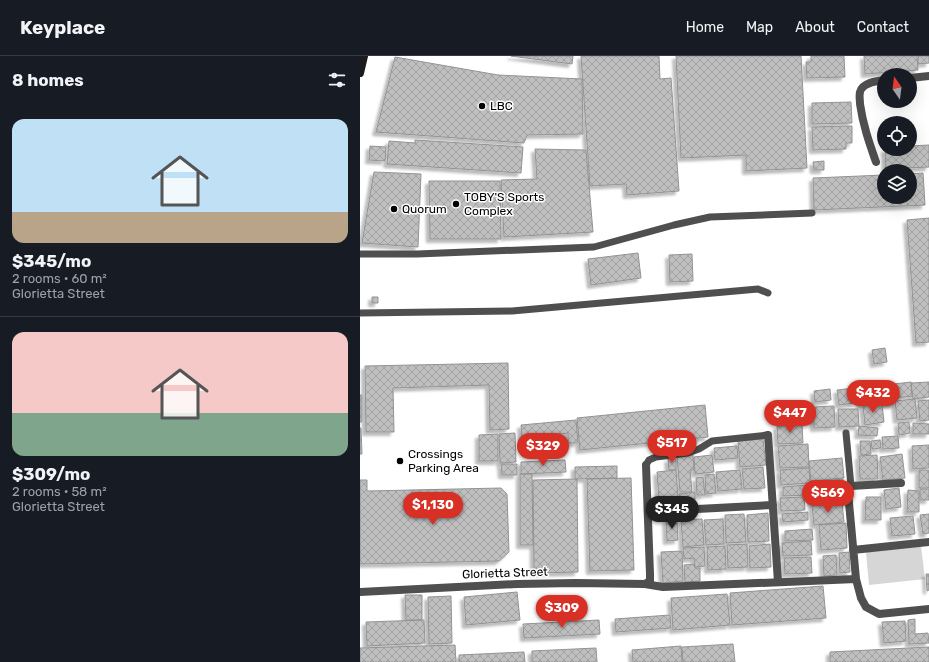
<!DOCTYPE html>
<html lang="en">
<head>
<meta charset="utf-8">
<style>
	body { margin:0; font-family:Rubik,sans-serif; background:#242831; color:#f1f3f6; height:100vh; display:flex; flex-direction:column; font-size:15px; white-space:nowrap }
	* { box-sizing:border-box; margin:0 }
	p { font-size:13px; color:#9ea1a6 }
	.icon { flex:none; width:22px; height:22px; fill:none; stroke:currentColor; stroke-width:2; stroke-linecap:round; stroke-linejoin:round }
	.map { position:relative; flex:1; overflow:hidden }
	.side { display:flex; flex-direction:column; background:#171b24; width:360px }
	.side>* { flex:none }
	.needle { width:26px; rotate:346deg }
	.tools { position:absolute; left:517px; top:12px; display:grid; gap:8px }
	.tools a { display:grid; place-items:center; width:40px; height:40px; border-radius:50%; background:#171b24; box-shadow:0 4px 16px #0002; font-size:20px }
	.price { position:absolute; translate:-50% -34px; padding:0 9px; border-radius:14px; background:#d93025; color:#fff; font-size:13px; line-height:26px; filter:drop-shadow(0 1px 2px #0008) }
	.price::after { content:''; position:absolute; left:50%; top:24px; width:12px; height:9px; margin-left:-6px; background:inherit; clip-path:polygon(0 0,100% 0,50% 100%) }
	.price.current { background:#222; color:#fff }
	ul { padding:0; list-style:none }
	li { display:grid; align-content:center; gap:8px; height:212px; padding:0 12px }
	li+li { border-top:1px solid #363941 }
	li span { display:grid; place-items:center; height:124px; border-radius:12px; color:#555 }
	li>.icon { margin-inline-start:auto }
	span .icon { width:72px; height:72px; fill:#fffc; stroke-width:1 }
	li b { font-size:17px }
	h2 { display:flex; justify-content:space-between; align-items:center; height:48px; padding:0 12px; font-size:17px }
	header { display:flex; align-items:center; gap:24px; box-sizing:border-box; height:56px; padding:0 20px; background:#171b24; border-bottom:1px solid #363941 }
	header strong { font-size:19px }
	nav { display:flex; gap:22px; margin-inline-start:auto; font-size:14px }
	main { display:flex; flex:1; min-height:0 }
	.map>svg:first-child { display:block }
	.pitch { fill:#d6d6d6 }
	.building { fill:url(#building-cross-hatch); stroke:#939393; filter:url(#shadow) }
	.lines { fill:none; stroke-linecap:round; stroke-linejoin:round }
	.lane { stroke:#4f4f4f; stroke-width:7 }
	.street { stroke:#4f4f4f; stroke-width:8 }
	.secondary { stroke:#1c1c1c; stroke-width:8 }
	.poi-dot { fill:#000; stroke:#fff; stroke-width:1.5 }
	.labels { text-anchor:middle; stroke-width:3; stroke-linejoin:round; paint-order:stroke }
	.poi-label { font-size:12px; fill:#000; stroke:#fff; text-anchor:start }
	.street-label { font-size:12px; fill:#000; stroke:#fff }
</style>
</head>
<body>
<header>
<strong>Keyplace</strong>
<nav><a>Home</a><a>Map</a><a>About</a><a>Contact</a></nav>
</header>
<main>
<section class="side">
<h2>8 homes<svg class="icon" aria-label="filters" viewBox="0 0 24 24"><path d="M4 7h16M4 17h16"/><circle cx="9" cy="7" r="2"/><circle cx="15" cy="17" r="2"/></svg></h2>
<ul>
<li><span style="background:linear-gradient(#bfe0f5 75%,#b9a48a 0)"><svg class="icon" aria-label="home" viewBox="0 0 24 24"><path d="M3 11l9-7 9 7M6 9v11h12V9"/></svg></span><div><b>$345/mo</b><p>2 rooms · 60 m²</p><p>Glorietta Street</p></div></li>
<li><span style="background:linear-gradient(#f6c9c9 65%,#7fa58c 0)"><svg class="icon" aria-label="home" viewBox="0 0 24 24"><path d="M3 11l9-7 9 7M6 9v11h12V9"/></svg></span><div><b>$309/mo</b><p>2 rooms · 58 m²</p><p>Glorietta Street</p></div></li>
</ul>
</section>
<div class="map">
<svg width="569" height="606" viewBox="0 0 569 606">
	<defs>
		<pattern id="building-cross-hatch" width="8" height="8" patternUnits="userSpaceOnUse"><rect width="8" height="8" fill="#bfbfbf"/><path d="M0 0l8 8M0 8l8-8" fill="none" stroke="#a2a2a2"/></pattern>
		<filter id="shadow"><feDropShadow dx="-3.5" dy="3.5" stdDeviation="1" flood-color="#0004"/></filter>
	</defs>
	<rect width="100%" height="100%" fill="#fff"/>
	<!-- pitch -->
	<path class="pitch" d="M561,490L565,523L509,529L506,496Z"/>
	<!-- building -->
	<path class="building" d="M151,0H213L212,8Z
		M221,0H299L300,23L311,22L319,135L267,139L266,128L230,130Z
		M316,0H441L447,112L386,115V99L321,102Z
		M451,0H484L485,21L447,22L446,6H451Z
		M504,0H557L558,14L505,18Z
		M558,0H569V7L558,8Z
		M35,1L138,19L222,23L223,78L167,79L164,87L16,76Z
		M491,46L492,67L452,68V47Z
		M492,70V87H486V93L453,94L452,71Z
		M55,84L163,91L161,117L27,108L29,85L55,87Z
		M569,89V111L526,113L525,93H550V90Z
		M10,90L26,91L25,105L9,104Z
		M175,93L226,94L233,176L144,181L141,124L177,123Z
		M464,105V114H454L453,106Z
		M14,116L61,118L58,191L2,187Z
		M563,117L565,149L454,154L453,122L524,119V141H550V118Z
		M69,125H140L141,183H70Z
		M569,162V286L556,287L547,164Z
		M278,197L281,222L231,229L228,203Z
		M332,198L333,225L310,226L309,199Z
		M12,241H18V247H12Z
		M525,292L527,306L514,308L512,294Z
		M148,307L149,373L130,374L129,329L33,332L34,376H6L5,310Z
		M551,326L552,340L535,342L534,328Z
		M569,326V341L553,343L551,327Z
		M509,329L511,348L501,349L500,330Z
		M516,329L518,347L511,348L510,330Z
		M532,329L534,348L520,349L518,331Z
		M494,332L495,347L479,349L477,334Z
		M470,333L471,344L455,346L454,335Z
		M0,339H2V366H0Z
		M555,343L557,362L537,364L535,345Z
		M569,344V364L560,365L558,345Z
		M522,348L524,366L505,369L503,350Z
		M345,349L348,381L220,394L217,362Z
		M474,350L475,371L454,372L453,351Z
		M478,353H498L499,370L479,371Z
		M216,364L218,387H208V377L162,382L161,369Z
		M549,366L550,377L539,379L538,367Z
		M553,367L569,368V378H553Z
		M442,369L443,387L418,388L417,370Z
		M499,370L518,372L517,380L498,379Z
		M0,372H1L2,398H0Z
		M155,377L156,406L140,407L139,378Z
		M138,378V405H119V379Z
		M538,380L539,392L523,393L522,381Z
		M403,383L406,409L380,411L378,385Z
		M520,384L521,392L512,393L511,385Z
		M500,385H510L511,398L501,399Z
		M448,388L449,411L420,412L418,390Z
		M569,389V412L553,413L552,390Z
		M377,390L378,402L355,404L354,392Z
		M542,398L545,422L523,424L520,401Z
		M333,399L334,414H330L332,436H320L317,400Z
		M352,399L354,416L335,418L334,401Z
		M517,399L518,423H500L499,400Z
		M482,402L484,422L451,425L449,405Z
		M308,403H316V414H309Z
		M205,404L206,416L161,418V406Z
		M141,408H157V419H142Z
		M257,410V422L215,423V411Z
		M403,411L405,432L384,433L382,413Z
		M449,412L450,427L421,429L420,414Z
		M316,414L318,442L299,443L297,416Z
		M380,414L382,433L358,435L356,416Z
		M559,414H569V432H559Z
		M160,418H172L173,489H160Z
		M354,418L356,437L346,438L345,419Z
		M343,421L345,439H337L336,422Z
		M271,422L274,514L230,515L227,423Z
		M217,423L218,516L174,517L173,424Z
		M483,423L484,432L454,435L453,426Z
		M0,424H7V435L141,432L147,438L149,496L139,505L0,508Z
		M448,429V439L423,440V431Z
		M539,432L541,451L526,453L524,434Z
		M560,433H569V444H560Z
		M548,434L559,435V456H547Z
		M474,435L475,445L452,448L451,438Z
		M335,436V444L320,446L319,438Z
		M444,441L445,454L421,455L420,442Z
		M506,441H521V464H505Z
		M482,446L484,466L454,469L452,449Z
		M448,456V464L423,466L422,458Z
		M408,457L409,485L388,486L387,459Z
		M384,458L386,486L366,487L365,459Z
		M569,458V477L563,478L560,459Z
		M553,460L555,478L532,480L530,462Z
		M342,463L344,489L323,491L321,464Z
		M363,463L364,488L346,489L344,464Z
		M306,464H317L318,484L307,485Z
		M486,467L487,492L461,494L459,469Z
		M452,473L453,484L425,485V475Z
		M451,485L452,499L423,500L422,487Z
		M387,488L388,511L368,512L367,489Z
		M410,488L411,511L390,512L389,490Z
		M365,490L366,513L348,514L347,491Z
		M344,491L345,510L335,511L334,502L324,503L323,492Z
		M322,495L323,525L303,527L301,496Z
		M489,496L490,516L480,517L479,497Z
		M476,499L477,519L464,520L463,500Z
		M451,501L452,517L425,518L424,502Z
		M334,508L335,512H340V525L325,526L324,509Z
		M566,518H569V534L567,535Z
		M463,530L466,562L372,569L370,537Z
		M157,536L160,564L106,569L104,541Z
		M367,538L370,569L313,574L311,542Z
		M45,539H62V564H46Z
		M91,540L92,587L69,588L68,541Z
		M310,559L311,572L256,576L255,563Z
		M555,563V578L568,577L569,587L549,588L548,564Z
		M64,564L65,587L7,590L6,566Z
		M239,564L240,578L164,582L163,568Z
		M545,565L546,585L524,587L522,566Z
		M373,588L375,606H323L322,591Z
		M95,589L96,606H0V592Z
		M321,590L322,606H273L272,594Z
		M569,591V606H470V596Z
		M236,592L237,606H172V595Z
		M164,596L165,606H99V599Z"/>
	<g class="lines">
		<!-- lane -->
		<path class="lane" d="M0,198H57L234,191L314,169L350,161L452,157
			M0,257L152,255L398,233L408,237
			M486,377L491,430
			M286,409L289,404L296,401L328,397L339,393L352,385L408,379"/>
		<!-- street -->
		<path class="street" d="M550,22L569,20
			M516,106C509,86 503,69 500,48C500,44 499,40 500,36C502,27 516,25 524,24
			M408,379L418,526
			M541,427L491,430L488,436L496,523L501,542L506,551L519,558L569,553
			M288,454L299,455L413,449
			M493,494L569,486
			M285,528L303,531L496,523
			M0,536L157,528L216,527L285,528L290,525V518L286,409"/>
		<!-- secondary -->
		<path class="secondary" d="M0,17L4,0"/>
	</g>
	<!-- markers -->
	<g class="poi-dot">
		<circle cx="122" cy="50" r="4"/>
		<circle cx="96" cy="148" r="4"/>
		<circle cx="34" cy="153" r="4"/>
		<circle cx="40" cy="405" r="4"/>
	</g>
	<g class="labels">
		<!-- poi labels -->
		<g class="poi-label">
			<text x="130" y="54">LBC</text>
			<text x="104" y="145">TOBY'S Sports<tspan x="104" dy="14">Complex</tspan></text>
			<text x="42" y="157">Quorum</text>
			<text x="48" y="402">Crossings<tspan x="48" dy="14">Parking Area</tspan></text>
		</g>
		<!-- street labels -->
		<g class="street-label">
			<text transform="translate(145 517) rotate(-2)" y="4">Glorietta Street</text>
		</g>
	</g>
</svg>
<div class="tools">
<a><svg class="needle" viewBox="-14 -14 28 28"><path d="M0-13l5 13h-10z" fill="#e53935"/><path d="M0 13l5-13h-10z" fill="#9ea1a6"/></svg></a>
<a><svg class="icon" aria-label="locate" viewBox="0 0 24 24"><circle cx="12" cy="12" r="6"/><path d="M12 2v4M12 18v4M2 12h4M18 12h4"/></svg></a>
<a><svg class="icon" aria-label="layers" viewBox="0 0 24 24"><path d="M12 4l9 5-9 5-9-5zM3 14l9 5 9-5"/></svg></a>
</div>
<b class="price" style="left:513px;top:358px">$432</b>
<b class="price" style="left:430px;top:378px">$447</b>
<b class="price" style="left:312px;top:408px">$517</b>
<b class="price" style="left:183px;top:411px">$329</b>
<b class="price" style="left:468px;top:458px">$569</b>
<b class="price" style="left:73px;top:470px">$1,130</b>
<b class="price current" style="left:312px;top:474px">$345</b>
<b class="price" style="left:202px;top:573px">$309</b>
</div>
</main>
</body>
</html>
